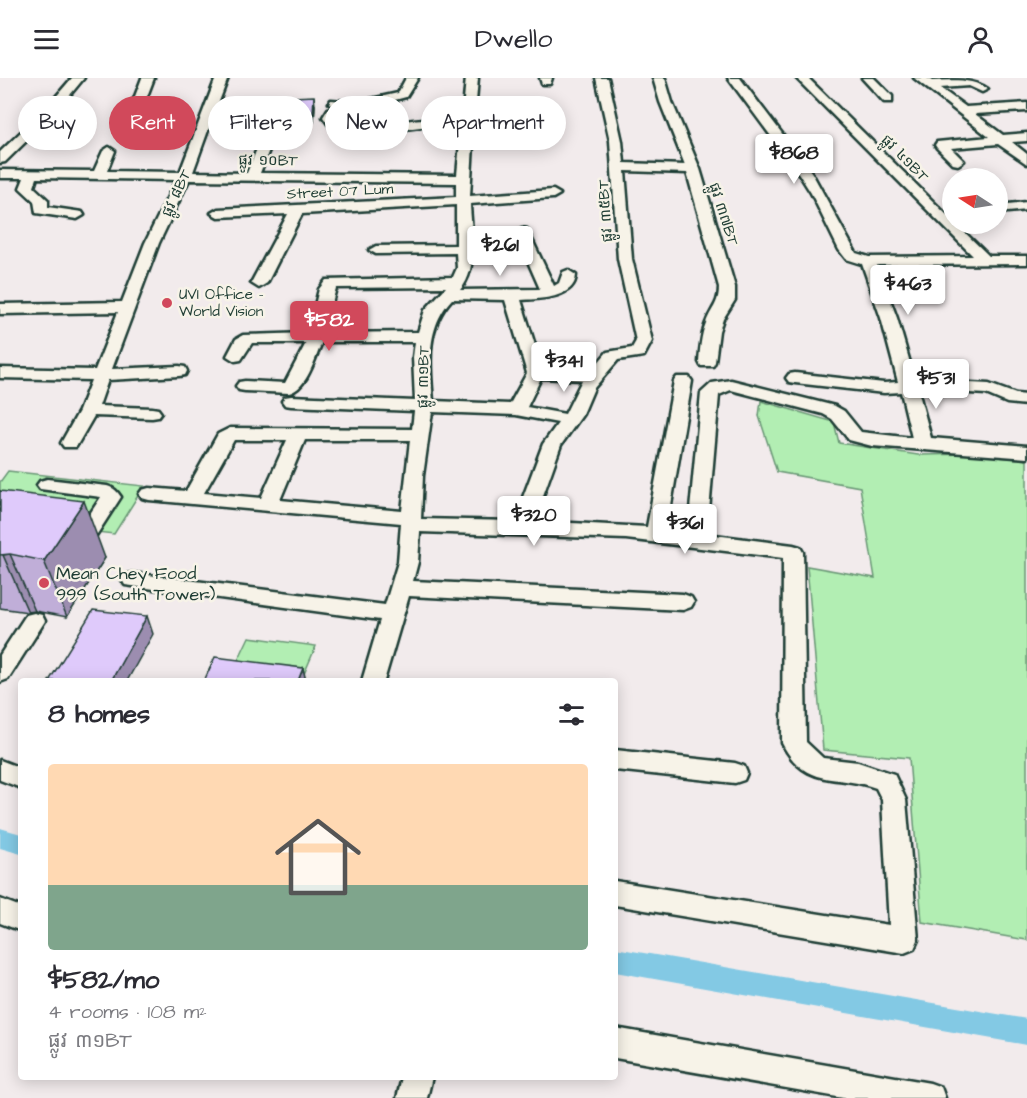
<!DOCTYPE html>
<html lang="en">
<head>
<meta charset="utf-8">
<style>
	body { margin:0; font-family:"Architects Daughter","Noto Sans Khmer",sans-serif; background:#f7f7f7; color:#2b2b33; height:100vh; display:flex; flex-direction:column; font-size:22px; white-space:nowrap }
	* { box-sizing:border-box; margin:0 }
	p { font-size:20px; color:#7c7c81 }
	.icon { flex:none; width:33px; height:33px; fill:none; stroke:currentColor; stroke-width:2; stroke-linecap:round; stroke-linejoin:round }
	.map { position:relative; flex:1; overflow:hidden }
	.details { position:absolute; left:18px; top:600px; width:600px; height:402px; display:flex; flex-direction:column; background:#fff; border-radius:6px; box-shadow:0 3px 15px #0003 }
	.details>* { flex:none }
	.top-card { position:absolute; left:18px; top:18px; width:600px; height:54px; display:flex; gap:12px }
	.needle { width:39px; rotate:282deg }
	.fabs { position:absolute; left:942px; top:90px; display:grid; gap:12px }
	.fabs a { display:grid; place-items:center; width:66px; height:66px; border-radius:50%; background:#fff; box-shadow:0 3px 15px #0003; font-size:30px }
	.price { position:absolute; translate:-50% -51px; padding:0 14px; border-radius:6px; background:#fff; color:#222; font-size:20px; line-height:39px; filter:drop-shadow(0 2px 3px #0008) }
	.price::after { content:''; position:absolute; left:50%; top:36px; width:18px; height:14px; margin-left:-9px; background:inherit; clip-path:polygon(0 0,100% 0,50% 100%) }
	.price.current { background:#d1495b; color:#fff }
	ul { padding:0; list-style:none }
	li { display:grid; align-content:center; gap:12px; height:318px; padding:0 30px }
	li+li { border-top:2px solid #e1e1e2 }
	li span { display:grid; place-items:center; height:186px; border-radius:6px; color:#555 }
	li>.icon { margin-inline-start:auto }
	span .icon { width:108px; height:108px; fill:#fffc; stroke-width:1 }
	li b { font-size:26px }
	h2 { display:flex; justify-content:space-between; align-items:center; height:72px; padding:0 30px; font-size:26px }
	.pill { padding:0 21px; border-radius:27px; background:#fff; box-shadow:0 3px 15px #0003; font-size:21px; line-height:54px }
	.pill.current { background:#d1495b; color:#fff }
	header { display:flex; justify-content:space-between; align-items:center; height:78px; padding:0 30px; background:#fff; font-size:27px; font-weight:600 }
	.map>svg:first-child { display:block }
	.green { fill:#b2eeb3; stroke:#689674; stroke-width:1.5 }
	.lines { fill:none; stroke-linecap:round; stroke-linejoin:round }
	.canal { fill:#83c9e4; fill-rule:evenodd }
	.minor-casing { stroke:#1f3d34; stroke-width:5 }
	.minor { fill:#f7f3e8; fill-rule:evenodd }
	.wall { fill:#c0aed8; stroke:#1f3d34; stroke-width:1.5 }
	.shaded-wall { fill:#9c8db0; stroke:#1f3d34; stroke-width:1.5 }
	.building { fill:#dfcafb; stroke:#1f3d34; stroke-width:1.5 }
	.poi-dot { fill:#d1495b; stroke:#f7f3e8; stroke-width:2 }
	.labels { text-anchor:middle; stroke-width:5; stroke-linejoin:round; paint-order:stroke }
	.far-street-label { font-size:15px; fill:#1f3d34; stroke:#f7f3e8 }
	.far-poi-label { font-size:15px; fill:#1f3d34; stroke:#f7f3e8; text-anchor:start }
	.poi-label { font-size:18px; fill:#1f3d34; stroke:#f7f3e8; text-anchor:start }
</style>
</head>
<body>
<header><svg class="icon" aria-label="menu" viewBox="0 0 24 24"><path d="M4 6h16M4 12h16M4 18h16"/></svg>Dwello<svg class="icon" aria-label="person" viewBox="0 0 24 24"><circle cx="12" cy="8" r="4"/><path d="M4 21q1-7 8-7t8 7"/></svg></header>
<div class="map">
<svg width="1027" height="1020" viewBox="0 0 1027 1020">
	<rect width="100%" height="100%" fill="#f2ebec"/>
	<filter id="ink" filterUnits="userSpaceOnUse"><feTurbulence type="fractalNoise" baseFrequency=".0167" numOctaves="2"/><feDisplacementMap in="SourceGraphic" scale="12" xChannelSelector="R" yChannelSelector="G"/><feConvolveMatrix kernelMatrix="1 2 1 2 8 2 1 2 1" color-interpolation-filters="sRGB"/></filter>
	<g filter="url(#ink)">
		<!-- green -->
		<path class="green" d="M761,323L834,344L839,365L918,377L972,376L1027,382V862L922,844L909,680L823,672L807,488L875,500L860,409L777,394L759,338Z
			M8,393L144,408L114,456L0,443V404Z
			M249,559L316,568L301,603L231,597Z"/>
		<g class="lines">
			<!-- canal -->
			<path class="canal" d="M0,750L21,756V776L0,770Z
				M615,870L1027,941V967L615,894Z"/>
			<defs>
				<path id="minor" d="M72,0H84L56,34L5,84L0,85V74L48,28Z
					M142,0H154L146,21L140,25L134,21Z
					M216,0H228L215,34C224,25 261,23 270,30L265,44L210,47L193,94L247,95L266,49L272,45L278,49L260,95L457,97L466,0H478L476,24L528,25L530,28L524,32H475L470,118L553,112L560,116L553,120L470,126C471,153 479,191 460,212L540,211L515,154L522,150L527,151L554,208L559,205L563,194L568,192L576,197C575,221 538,221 521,222L542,290L591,293L607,274L632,270L636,263L618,181L610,63L596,0H608L622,63L624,85L685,87L660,24L653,0H665L672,24L700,91L735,209V222L723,241L719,253L715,284L713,288H701L699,284C700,271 701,257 706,245C711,230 719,227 719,209L687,95L625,93L632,181L652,263L644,278L618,282L594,310L583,336L561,367L534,443L647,449L674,303L677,299H689L692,303L667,451L688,453L701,315L712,305L731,302L835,328L844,333L861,354L912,360L901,314L884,315L795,305L789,304L786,300L789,296L795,295L884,305L898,304L881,240L862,186L846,181L839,172L811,115L799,96L728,0H740L812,95L856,175L869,179L973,178L796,0H808L952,142V146H956L989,178H1027V186L877,187L897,240L915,302L989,306L1016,316L1027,317V327L1007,325L986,316L918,312L931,360L1027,368V380L872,368L849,362L832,341L823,336L731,312L719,317L707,456L793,467L800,469L803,474L806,664L823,680L858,684L894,696L906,722L918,862L914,871L904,875L615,827V803L889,847L882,722L876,710C835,695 806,712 782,665L783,480L626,461L420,454L418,484L413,503L683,516L691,519L694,524L691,529L683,532L409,518L384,603H362L380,542L125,507L122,502L125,497L132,495L385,527L398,484L401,445L149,422L142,420L139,416L142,412L149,410L186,413L218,356L230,350L412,351L414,333L291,328L285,327L282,323L285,319L291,318L415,323L413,279L415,264H322C315,280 307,311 289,315L245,313L239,312L236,308L239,304L245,303L285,305L306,265H252L241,282L235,283L227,278L236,261L243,257L308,255L319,211L326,202L453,199L457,190L456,175L376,176L369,172L376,168L456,167V127L302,136L267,205L259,210L251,205L288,136L218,139L211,135L218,131L456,119V105L189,102L159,165L112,291L179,288L185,289L187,293L185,297L179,298L108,302L99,328L152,330L158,331L161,335L158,339L152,340L94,338L76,369H64L61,365L79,333L91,302L0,300V290L95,292L118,234L0,236V226L122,224L145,165L176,102L37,100L34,109L48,122V129L82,134L84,137L77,141L36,135L34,123L20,110L24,100H0V92L94,93L103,73L109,69L115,73L107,93L180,94ZM257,34L256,38L226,39L229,35ZM446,209L425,232L418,254L324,255L336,210ZM452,221L505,222L527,295L510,326L433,323C430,287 425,250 452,221ZM541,300L582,302L565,336L527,329ZM432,334L516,337L558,345L543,366L514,443L421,441L423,398ZM234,362H287L261,420L204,415ZM305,362H410L402,433L280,422Z
					M406,0H418L406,19L358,32L351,31L335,39L341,47C369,54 397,42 424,41L430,45L428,48L359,57L333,53L323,39L328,31L335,29L329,25L331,22L358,24L398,15Z
					M540,0H552L550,6H542Z
					M862,0H874L892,18V24H884Z
					M914,0H927L932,3C951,2 973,0 988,11L982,14L969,8L940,10L966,29L1027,25V33L975,36L1003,57L1027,55V63L1012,64L1027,76V86L998,66L951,70L964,83L958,87L953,86L937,70L935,67L937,64L989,59Z
					M1027,124V132L998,135V127Z
					M47,401L107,408C114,410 117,413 121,419L92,464C82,466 74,464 64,462L61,457L64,452L80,451L101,419L40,411L37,407L40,403Z
					M34,535L42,537L45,543L8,601L0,604V577L26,537Z
					M615,672L735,685L744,688L747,695L744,702L735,705L615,692Z
					M0,682L21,690V710L0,702Z
					M0,821L21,829V853L0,845Z
					M615,950L930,1005L941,1009L945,1020H843L615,980Z
					M402,999H432L427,1020H397Z"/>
			</defs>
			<!-- minor casing -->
			<use href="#minor" class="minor-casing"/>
			<!-- minor -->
			<use href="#minor" class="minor"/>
		</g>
		<!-- wall -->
		<path class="wall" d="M271,20L315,27L314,44L277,46L271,43L267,46Z
			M0,413L105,480L67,539L35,533L28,534L0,530Z"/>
		<!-- shaded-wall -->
		<path class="shaded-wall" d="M314,18L315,27L314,44L313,35Z
			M269,34L271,43L267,46L265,36Z
			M84,423L105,480L67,539L44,483Z
			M10,476L35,533L28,534L3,477Z
			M147,538L153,556L127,603H111Z
			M303,590L306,603H298Z"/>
		<!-- building -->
		<path class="building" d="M314,18L313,35L276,36L269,34L265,36L271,20Z
			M0,413L84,423L44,483L10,476L0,477Z
			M93,532L147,538L111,603H49Z
			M215,579L303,590L298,603H204Z"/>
	</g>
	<!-- markers -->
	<g class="poi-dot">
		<circle cx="167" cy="225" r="6"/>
		<circle cx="44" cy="505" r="6"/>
	</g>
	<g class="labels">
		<!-- far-street labels -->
		<g class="far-street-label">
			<text transform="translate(905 80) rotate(45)" y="5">ផ្លូវ ៤១BT</text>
			<text transform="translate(268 82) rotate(1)" y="5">ផ្លូវ ១០BT</text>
			<text transform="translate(340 113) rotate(-3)" y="5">Street 07 Lum</text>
			<text transform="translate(176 115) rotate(-65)" y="5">ផ្លូវ ៨BT</text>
			<text transform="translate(605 133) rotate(-94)" y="5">ផ្លូវ ៣៥BT</text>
			<text transform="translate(724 136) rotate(72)" y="5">ផ្លូវ ៣៧BT</text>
			<text transform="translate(423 299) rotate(-89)" y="5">ផ្លូវ ៣១BT</text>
		</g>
		<!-- far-poi labels -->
		<g class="far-poi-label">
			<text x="179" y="221">UVI Office -<tspan x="179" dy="17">World Vision</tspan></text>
		</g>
		<!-- poi labels -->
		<g class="poi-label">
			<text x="56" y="501">Mean Chey Food<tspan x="56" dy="21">999 (South Tower)</tspan></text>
		</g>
	</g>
</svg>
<div class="fabs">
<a><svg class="needle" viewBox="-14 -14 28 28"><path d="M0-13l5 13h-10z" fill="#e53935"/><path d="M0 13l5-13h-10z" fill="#7c7c81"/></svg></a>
</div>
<b class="price" style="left:794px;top:107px">$868</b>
<b class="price" style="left:500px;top:199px">$261</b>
<b class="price" style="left:908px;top:238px">$463</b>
<b class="price current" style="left:329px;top:274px">$582</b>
<b class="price" style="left:564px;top:315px">$341</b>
<b class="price" style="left:936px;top:332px">$531</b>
<b class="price" style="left:534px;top:469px">$320</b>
<b class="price" style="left:685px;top:477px">$361</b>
<div class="top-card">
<a class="pill">Buy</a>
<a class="pill current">Rent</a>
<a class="pill">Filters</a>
<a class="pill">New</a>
<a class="pill">Apartment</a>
</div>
<section class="details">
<h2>8 homes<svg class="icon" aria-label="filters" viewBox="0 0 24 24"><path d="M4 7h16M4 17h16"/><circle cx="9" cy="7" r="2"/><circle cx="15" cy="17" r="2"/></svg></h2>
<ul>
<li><span style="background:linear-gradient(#ffd9b3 65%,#7fa58c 0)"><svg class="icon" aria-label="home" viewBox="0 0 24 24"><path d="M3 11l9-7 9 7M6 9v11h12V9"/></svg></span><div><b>$582/mo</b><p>4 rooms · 108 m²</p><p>ផ្លូវ ៣១BT</p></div></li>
</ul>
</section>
</div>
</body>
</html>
